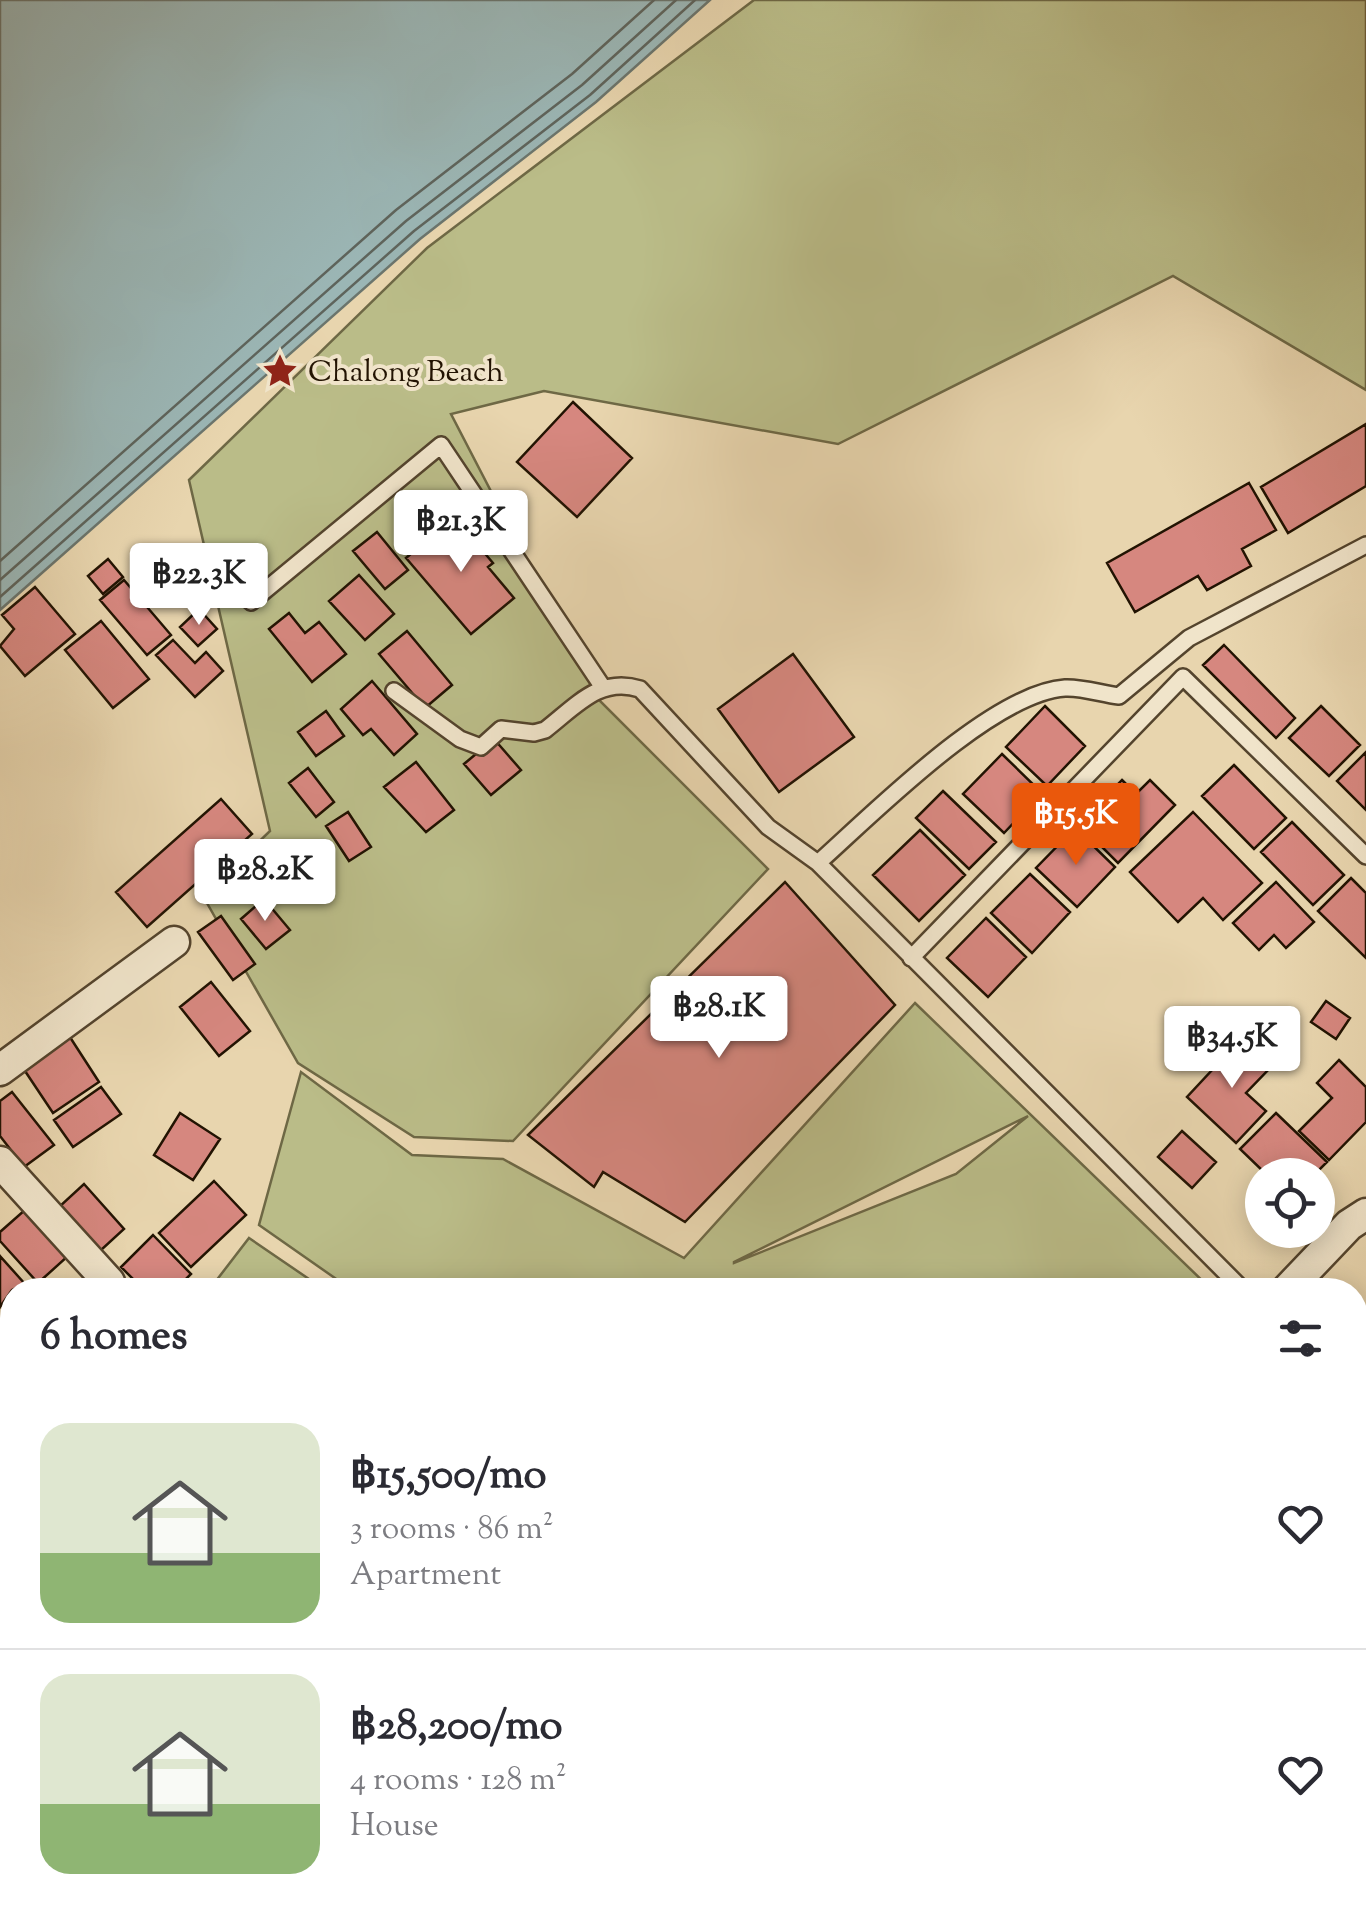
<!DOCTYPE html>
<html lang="en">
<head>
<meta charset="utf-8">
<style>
	body { margin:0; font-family:"Sorts Mill Goudy",serif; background:#f7f7f7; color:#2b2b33; height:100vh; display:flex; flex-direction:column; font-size:38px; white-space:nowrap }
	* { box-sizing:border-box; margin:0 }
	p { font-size:32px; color:#7c7c81 }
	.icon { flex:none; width:55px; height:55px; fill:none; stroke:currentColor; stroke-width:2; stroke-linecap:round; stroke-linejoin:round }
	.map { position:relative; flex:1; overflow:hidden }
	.side { position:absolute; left:0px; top:1278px; width:1368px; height:642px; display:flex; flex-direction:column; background:#fff; border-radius:40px 40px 0 0; box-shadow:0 5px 25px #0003 }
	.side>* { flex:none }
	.controls { position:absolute; left:1245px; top:1158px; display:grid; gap:20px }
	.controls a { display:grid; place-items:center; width:90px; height:90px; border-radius:50%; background:#fff; box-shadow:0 5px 25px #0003; font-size:50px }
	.price { position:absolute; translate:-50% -85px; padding:0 22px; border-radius:10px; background:#fff; color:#222; font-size:32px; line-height:65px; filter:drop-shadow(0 2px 5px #0008) }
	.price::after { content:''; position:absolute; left:50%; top:60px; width:30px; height:22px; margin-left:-15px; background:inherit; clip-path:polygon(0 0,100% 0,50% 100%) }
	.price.on { background:#ea580c; color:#fff }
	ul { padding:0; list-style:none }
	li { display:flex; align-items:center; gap:30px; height:250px; padding:0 40px }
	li+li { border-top:2px solid #e1e1e2 }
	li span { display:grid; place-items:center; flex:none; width:280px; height:200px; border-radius:30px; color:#555 }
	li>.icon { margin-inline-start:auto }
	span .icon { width:120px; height:120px; fill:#fffc; stroke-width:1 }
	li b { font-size:42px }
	h2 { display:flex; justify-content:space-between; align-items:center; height:120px; padding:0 40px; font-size:42px }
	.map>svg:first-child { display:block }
	.green { fill:#babc88; stroke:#6e6845; stroke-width:2.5; fill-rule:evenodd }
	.water { fill:#9bb6b5; stroke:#6b756d; stroke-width:2.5 }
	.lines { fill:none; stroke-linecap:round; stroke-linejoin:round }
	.shore { stroke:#5e645c; stroke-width:2.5 }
	.building { fill:#d6877f; stroke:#221302; stroke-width:2.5 }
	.lane-casing { stroke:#54442d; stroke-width:20 }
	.street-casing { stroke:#54442d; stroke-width:35 }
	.lane { stroke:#f0e4ca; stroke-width:15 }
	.street { stroke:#f0e4ca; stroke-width:30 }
	.labels { text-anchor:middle; stroke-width:8; stroke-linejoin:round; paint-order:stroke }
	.poi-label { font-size:30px; fill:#221302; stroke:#f0e4ca; text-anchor:start }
</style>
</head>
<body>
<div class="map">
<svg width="1366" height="1919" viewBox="0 0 1366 1919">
	<rect width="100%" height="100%" fill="#e8d5ae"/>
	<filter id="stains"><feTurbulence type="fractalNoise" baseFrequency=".002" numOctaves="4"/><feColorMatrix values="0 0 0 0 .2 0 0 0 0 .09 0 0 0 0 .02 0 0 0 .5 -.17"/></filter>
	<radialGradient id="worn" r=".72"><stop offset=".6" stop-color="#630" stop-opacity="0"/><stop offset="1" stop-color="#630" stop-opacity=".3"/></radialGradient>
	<!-- green -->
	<path class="green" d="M754,0H1366V390L1173,276L838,444L544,391L451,414L599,700L768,869L513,1141L414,1137L298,1063L203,896L270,831L189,480L427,248Z
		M915,1003L1212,1290H736L727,1282L733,1290H352L259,1225L301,1072L412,1155L503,1159L684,1258ZM1028,1116L956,1174L734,1263V1262Z
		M249,1238L325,1290H209Z
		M1355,1431L1366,1442V1764L1355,1759Z
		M350,1908H544L541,1919H339Z
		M650,1908H929L942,1919H665Z
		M1012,1908H1147L1163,1919H1001Z"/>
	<!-- water -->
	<path class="water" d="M0,0H710L596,102L420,239L0,610Z"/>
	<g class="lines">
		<!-- shore -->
		<path class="shore" d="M0,561L396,210L572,74L654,0
			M0,580L406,221L582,85L676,0
			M0,597L414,231L590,95L695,0"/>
	</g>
	<!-- building -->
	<path class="building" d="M573,402L632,458L577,517L517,462Z
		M1366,424V486L1288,533L1261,487Z
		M1249,483L1276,530L1242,549L1251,566L1207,590L1198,576L1135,612L1107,563Z
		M454,517L493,563L488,567L514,598L471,634L406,558Z
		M377,532L408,570L385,589L353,551Z
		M108,559L123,577L103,594L88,576Z
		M359,575L394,614L365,640L329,601Z
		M124,580L171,635L147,655L100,600Z
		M35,587L75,634L25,676L0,646L14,629L2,615Z
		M199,609L217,629L198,646L180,627Z
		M289,613L305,633L319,622L346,654L312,682L269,629Z
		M101,621L149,679L113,708L65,650Z
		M407,631L452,685L425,708L379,654Z
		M173,640L195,663L206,652L223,671L195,697L156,655Z
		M1224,645L1295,718L1276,738L1203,665Z
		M793,654L854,737L779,792L718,709Z
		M372,681L417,734L394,755L371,729L363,735L341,709Z
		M1045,706L1085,746L1047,786L1006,747Z
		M1321,706L1360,745L1329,776L1289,738Z
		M326,711L344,736L316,756L298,732Z
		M494,739L521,770L491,795L464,764Z
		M1366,752V810L1337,781Z
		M1002,754L1042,793L1004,833L963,794Z
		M416,762L454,810L426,832L384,787Z
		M1234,765L1286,818L1254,849L1202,796Z
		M308,768L334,802L316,817L289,783Z
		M1122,780L1136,794L1150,780L1175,805L1118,863L1079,824Z
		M943,791L996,842L969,869L916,818Z
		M221,799L252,834L147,927L116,892Z
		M348,812L371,847L349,861L326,826Z
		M1193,812L1262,883L1223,920L1203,898L1178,922L1130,872Z
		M1292,822L1344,875L1313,905L1261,852Z
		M1075,828L1115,867L1077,907L1036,868Z
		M920,830L965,875L919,921L873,875Z
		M1030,874L1070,912L1032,953L991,913Z
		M1351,878L1366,893V958L1318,911Z
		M785,882L895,1005L685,1222L603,1172L594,1187L528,1135Z
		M1276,882L1314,922L1286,948L1274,935L1259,950L1233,923Z
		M264,899L290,930L266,949L241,919Z
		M221,916L255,964L233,980L198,932Z
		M986,918L1026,957L988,997L947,958Z
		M211,982L250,1031L219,1056L180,1007Z
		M1326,1001L1350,1018L1336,1039L1311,1022Z
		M66,1031L99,1082L53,1113L19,1062Z
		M1241,1039L1271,1067L1246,1093L1266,1111L1236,1143L1187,1097Z
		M1339,1060L1366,1087V1122L1329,1160L1299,1131L1332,1098L1317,1083Z
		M101,1087L121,1114L73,1147L54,1120Z
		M12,1092L54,1145L24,1167L0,1136V1101Z
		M180,1113L220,1139L193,1180L154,1155Z
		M1276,1113L1327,1162L1314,1175H1267L1240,1149Z
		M1182,1131L1216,1162L1192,1188L1158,1157Z
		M214,1181L246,1215L191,1267L159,1233Z
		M84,1184L124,1229L100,1251L59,1207Z
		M26,1209L68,1256L38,1283L0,1241V1232Z
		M153,1235L191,1274L175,1290H144L121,1267Z
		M0,1256L25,1284L12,1290L0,1307Z
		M2,1341L12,1354V1386L0,1396Z
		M12,1481V1515L0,1499V1490Z
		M1357,1744L1366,1749V1788L1355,1782Z
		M1357,1807L1366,1815V1872L1355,1863Z
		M375,1908H423L434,1919H386Z
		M1200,1908H1261L1252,1919H1215Z"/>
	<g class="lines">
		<defs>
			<path id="lane" d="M251,602L441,445L602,686
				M394,691L460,739L481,747L501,729L534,733L545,730C576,706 600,676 640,689L768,827L818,863L1243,1290
				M818,863C873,814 992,693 1065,688C1082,687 1102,694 1119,696L1189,638L1366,545
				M911,958L1183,677L1366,856
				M1355,1406L1366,1417
				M1195,1908L1211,1919"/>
			<path id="street" d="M0,1070L174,942
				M0,1162L109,1282
				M1287,1290L1349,1225L1366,1214
				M1,1638L12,1648
				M0,1916L4,1919
				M304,1919L320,1908"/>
		</defs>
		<!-- lane casing -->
		<use href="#lane" class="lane-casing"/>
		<!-- street casing -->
		<use href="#street" class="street-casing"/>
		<!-- lane -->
		<use href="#lane" class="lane"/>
		<!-- street -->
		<use href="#street" class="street"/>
	</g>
	<!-- icons -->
	<defs>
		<symbol id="sight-bare" viewBox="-9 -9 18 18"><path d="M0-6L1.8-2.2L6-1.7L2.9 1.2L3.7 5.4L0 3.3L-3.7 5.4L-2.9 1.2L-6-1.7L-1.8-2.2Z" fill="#8f2418" stroke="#f0e4ca" stroke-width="2.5" paint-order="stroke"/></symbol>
	</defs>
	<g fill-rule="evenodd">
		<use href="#sight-bare" x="255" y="346" width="50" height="50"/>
	</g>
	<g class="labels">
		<!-- poi labels -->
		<g class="poi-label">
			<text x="308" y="381">Chalong Beach</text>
		</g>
	</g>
	<rect width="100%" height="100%" filter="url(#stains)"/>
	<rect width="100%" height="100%" fill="url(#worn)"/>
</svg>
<div class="controls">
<a><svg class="icon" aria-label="locate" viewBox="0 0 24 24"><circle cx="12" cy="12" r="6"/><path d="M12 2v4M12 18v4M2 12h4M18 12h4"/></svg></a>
</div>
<b class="price" style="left:461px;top:575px">฿21.3K</b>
<b class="price" style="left:199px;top:628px">฿22.3K</b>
<b class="price on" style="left:1076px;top:868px">฿15.5K</b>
<b class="price" style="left:265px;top:924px">฿28.2K</b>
<b class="price" style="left:719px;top:1061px">฿28.1K</b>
<b class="price" style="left:1232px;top:1091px">฿34.5K</b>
<section class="side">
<h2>6 homes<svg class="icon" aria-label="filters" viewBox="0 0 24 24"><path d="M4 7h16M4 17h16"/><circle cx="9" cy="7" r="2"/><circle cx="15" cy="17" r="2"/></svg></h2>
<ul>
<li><span style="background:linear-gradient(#dfe7d0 65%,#8fb573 0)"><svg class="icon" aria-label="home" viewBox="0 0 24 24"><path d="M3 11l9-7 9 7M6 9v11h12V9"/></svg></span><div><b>฿15,500/mo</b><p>3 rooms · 86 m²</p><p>Apartment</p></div><svg class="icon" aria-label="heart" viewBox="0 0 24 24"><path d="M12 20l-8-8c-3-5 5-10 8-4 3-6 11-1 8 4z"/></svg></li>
<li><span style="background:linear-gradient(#dfe7d0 65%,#8fb573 0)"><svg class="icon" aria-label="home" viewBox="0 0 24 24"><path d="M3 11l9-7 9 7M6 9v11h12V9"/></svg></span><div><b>฿28,200/mo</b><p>4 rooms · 128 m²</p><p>House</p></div><svg class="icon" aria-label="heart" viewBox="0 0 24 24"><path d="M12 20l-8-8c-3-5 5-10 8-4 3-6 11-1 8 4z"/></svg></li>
</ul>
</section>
</div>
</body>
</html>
